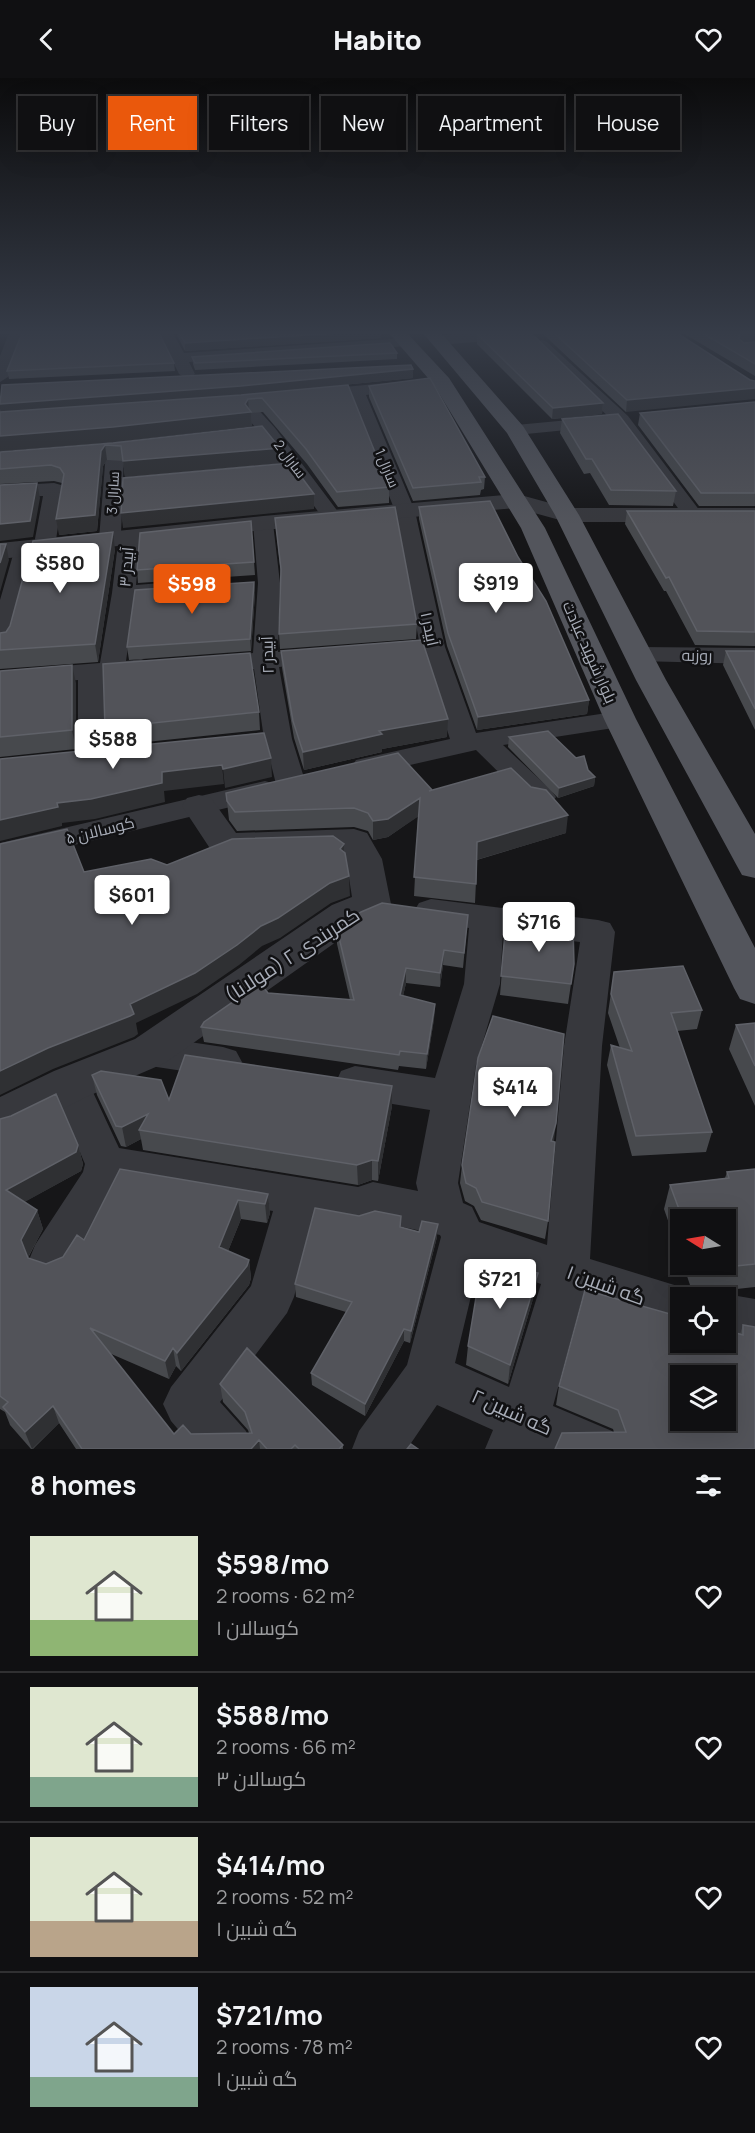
<!DOCTYPE html>
<html lang="en">
<head>
<meta charset="utf-8">
<style>
	body { margin:0; font-family:Manrope,Cairo,sans-serif; background:#19191b; color:#f1f3f6; height:100vh; display:flex; flex-direction:column; font-size:22px; white-space:nowrap }
	* { box-sizing:border-box; margin:0 }
	p { font-size:20px; color:#9c9d9f }
	.icon { flex:none; width:33px; height:33px; fill:none; stroke:currentColor; stroke-width:2; stroke-linecap:round; stroke-linejoin:round }
	.map { position:relative; height:1371px; overflow:hidden }
	.sheet { display:flex; flex-direction:column; background:#101012; flex:1 }
	.sheet>* { flex:none }
	.hud { position:absolute; left:18px; top:18px; width:720px; height:54px; display:flex; gap:12px }
	.needle { width:39px; rotate:281deg }
	.fabs { position:absolute; left:670px; top:1131px; display:grid; gap:12px }
	.fabs a { display:grid; place-items:center; width:66px; height:66px; border-radius:0px; background:#101012; box-shadow:0 6px 24px #0002,0 0 0 2px #303032; font-size:30px }
	.price { position:absolute; translate:-50% -51px; padding:0 14px; border-radius:6px; background:#fff; color:#222; font-size:20px; line-height:39px; filter:drop-shadow(0 2px 3px #0008) }
	.price::after { content:''; position:absolute; left:50%; top:36px; width:18px; height:14px; margin-left:-9px; background:inherit; clip-path:polygon(0 0,100% 0,50% 100%) }
	.price.selected { background:#ea580c; color:#fff }
	ul { padding:0; list-style:none }
	li { display:flex; align-items:center; gap:18px; height:150px; padding:0 30px }
	li+li { border-top:2px solid #303032 }
	li span { display:grid; place-items:center; flex:none; width:168px; height:120px; border-radius:0px; color:#555 }
	li>.icon { margin-inline-start:auto }
	span .icon { width:72px; height:72px; fill:#fffc; stroke-width:1 }
	li b { font-size:26px }
	h2 { display:flex; justify-content:space-between; align-items:center; height:72px; padding:0 30px; font-size:26px }
	.tag { padding:0 21px; border-radius:0px; background:#101012; box-shadow:0 6px 24px #0002,0 0 0 2px #303032; font-size:21px; line-height:54px }
	.tag.selected { background:#ea580c; color:#fff }
	header { display:flex; justify-content:space-between; align-items:center; height:78px; padding:0 30px; background:#101012; font-size:27px; font-weight:800 }
	.map>svg:first-child { display:block }
	.lines { fill:none; stroke-linecap:round; stroke-linejoin:round }
	.minor { fill:#37383d; fill-rule:evenodd }
	.tertiary { fill:#37383d; fill-rule:evenodd }
	.primary { fill:#53555c; fill-rule:evenodd }
	.wall { fill:#47494d }
	.shaded-wall { fill:#2f3033 }
	.building { fill:#525359; stroke:#5f6168; stroke-width:1.5; fill-rule:evenodd }
	.labels { text-anchor:middle; stroke-width:5; stroke-linejoin:round; paint-order:stroke }
	.far-street-label { font-size:14px; fill:#a8adb8; stroke:#111113 }
	.street-label { font-size:16px; fill:#a8adb8; stroke:#111113 }
	.near-street-label { font-size:20px; fill:#a8adb8; stroke:#111113 }
</style>
</head>
<body>
<header><svg class="icon" aria-label="back" viewBox="0 0 24 24"><path d="M15 5l-7 7 7 7"/></svg>Habito<svg class="icon" aria-label="heart" viewBox="0 0 24 24"><path d="M12 20l-8-8c-3-5 5-10 8-4 3-6 11-1 8 4z"/></svg></header>
<div class="map">
<svg width="755" height="1371" viewBox="0 0 755 1371">
	<rect width="100%" height="100%" fill="#161618"/>
	<g class="lines">
		<!-- minor -->
		<path class="minor" d="M9,255H23L8,299L0,304V278Z
			M159,255H173L184,275L407,260L414,264L407,268L189,284L195,296L187,301L179,296Z
			M740,255H754L755,270L752,273H742L739,270Z
			M542,262L547,264L628,338L700,433L703,437L700,441L693,443L686,441L616,346L537,270L534,267L537,264Z
			M227,302L233,304L275,350L342,439L339,443L332,445L325,443L263,358L219,307Z
			M407,303L415,308L413,311L366,317L415,433L445,569L476,655L620,633L630,635L634,641L630,647L620,649L503,667L551,712L556,719L551,726L541,728L531,726L476,672L366,697L356,694L352,688L356,682L450,661L423,577L387,580L378,578L375,573L378,568L419,563L395,433L350,318L313,322L305,317L313,312Z
			M118,320L124,321L126,325L123,401L161,397L168,399L171,403L168,407L123,413L121,455L129,453L137,454L140,459L136,507L174,504L182,506L185,511L182,516L135,521L126,583L141,581L150,584L154,589L150,594L104,600L106,680L102,686L92,688L82,686L78,680V602L0,609V593L100,585L112,515L118,465L110,467L102,466L99,461L110,325L112,321Z
			M601,339L607,340L610,344L607,348L516,357L510,356L507,352L510,348L516,347Z
			M54,405L61,407L64,411L55,468L52,473L44,474L36,472L12,565L9,570L0,572V522L15,470L18,465L26,464L34,466L43,418L0,420V408Z
			M263,439L270,441L273,445L280,505L278,574L320,570L329,573L333,578L329,583L279,589L292,661L306,706L301,712L291,715L281,712L276,706L267,670L227,674L217,672L213,666L217,660L263,654L254,591L214,594L205,591L201,586L205,581L253,575L258,505L253,445L256,441Z
			M638,569L755,570V586L638,583L629,581L626,576L629,571Z
			M265,703L275,706L280,712L275,718L0,785V765Z
			M431,821L598,842L610,845L615,854L602,968L590,1181L697,1214L699,1220H681V1252L656,1247L582,1221L553,1328L612,1353L619,1371H485L493,1352L437,1327L407,1371H352L359,1353L407,1287L441,1159L440,1157L375,1143L360,1148L314,1140L294,1219L287,1235L220,1324L246,1353L253,1371H195L171,1343L163,1326L171,1309L251,1208L273,1133L120,1107L67,1197L51,1203L35,1197L29,1182L35,1167L83,1094L85,1086L51,1006L56,995L70,990L84,995L119,1070L358,1109L373,1104L418,1113L416,1105L430,1032L355,1020L341,1015L336,1004L341,993L355,988L435,1000L464,906L469,850L419,841L414,833L419,825ZM503,854L580,864L564,968L547,1167L479,1144L472,1129L463,1125L458,1105L476,987L500,906ZM479,1185L541,1206L509,1309L455,1285Z
			M150,958L223,969L236,973L242,984L236,995L223,999L150,988L137,984L131,973L137,962Z
			M726,1216L755,1221V1267L726,1262V1220H718Z"/>
		<!-- tertiary -->
		<path class="tertiary" d="M461,255H535L532,259L526,260L438,267L432,266L429,262L432,258Z
			M517,416L568,430H755V444H567L516,430L263,452L0,481V465L263,438Z
			M199,717L211,720L236,755L354,751L367,755L382,781L391,826L386,835L360,847L165,985L86,1019L16,1055L0,1060V1019L54,993L135,961L332,827L352,819L346,781L343,775L226,779L213,775L182,728L187,720Z"/>
		<!-- primary -->
		<path class="primary" d="M389,255H407L449,300L545,450L636,641L755,870V926L740,921L734,910L604,641L521,450L434,307Z
			M423,255H441L523,348L579,437L666,602L755,756V800L742,797L737,788L636,602L555,437L507,355Z"/>
	</g>
	<!-- wall -->
	<path class="wall" d="M176,255H381V260L185,273Z
		M542,255H677L626,334Z
		M683,255H740L739,261L744,265L755,264V298Z
		M477,256L603,325L602,336L552,341L477,266Z
		M397,275V281L195,292L193,286L192,279Z
		M174,285L175,293L9,301L7,293Z
		M413,291V300L242,317L174,322L241,317L348,307L389,409V425L338,429L307,386L263,334L251,335L252,348L115,364L0,373V320Z
		M369,308L485,399L484,411L481,412L480,417L413,423L369,319Z
		M755,324V428H699L638,347L640,335Z
		M562,341L676,413L673,428L609,427L590,395L584,396L560,355Z
		M113,365L280,370L281,385L125,399L123,383L107,382L103,388L97,453L59,457L62,405L54,403L0,406V374Z
		M419,429L589,622L587,636L477,652L447,568L419,441Z
		M627,433H755V568L695,567L666,513H664L625,446Z
		M275,440L417,546L416,561L280,571L279,556L281,497Z
		M251,443L255,497L138,505L137,492Z
		M115,471L98,584L0,591V555L6,554Z
		M254,504L255,515L251,573L129,582L127,569Z
		M281,573L447,659L382,671V674L304,692L294,660L282,590Z
		M726,573H755V652L723,587Z
		M0,593L76,605V671L0,679Z
		M259,634L260,652L108,668L105,650Z
		M509,659L588,692L595,699L594,708L558,720L508,669Z
		M432,713L566,755L477,782L475,825L414,818L418,738L388,759L373,762L368,753L354,749L237,753L229,742L226,715Z
		M468,837L463,890L443,887L440,909L406,905L403,918L435,926L434,941L426,991L399,988L398,992L204,964L201,949L268,915L350,922L337,866V851Z
		M506,844L574,886L568,926L500,917Z
		M614,894L702,932L697,951L677,953L712,1054L706,1074L632,1078L607,987L611,967L620,970L608,935Z
		M755,945V1028L729,971L736,947Z
		M92,997L169,1022L392,1028L378,1103L372,1102L358,1107L143,1072L141,1061L126,1069L121,1068L97,1017Z
		M0,1041L78,1067L83,1086L81,1093L24,1124L37,1132L43,1151L28,1180L46,1186L63,1179L84,1162L120,1091L268,1116L270,1135L267,1145L241,1141L228,1173L249,1182L251,1200L249,1207L181,1293L176,1288L169,1301L109,1275L174,1356L249,1355L248,1352L223,1324L220,1306L343,1367V1371H76L59,1345L33,1371H31L10,1347L5,1334L0,1331Z
		M553,1064L548,1143L545,1161L481,1142L474,1128L465,1123L460,1105L462,1087Z
		M755,1091V1209L700,1215L691,1210L683,1186H726V1142H681V1180L664,1131L670,1107L725,1100L727,1094Z
		M401,1149L437,1159L410,1265L404,1263L365,1338L312,1307L311,1295L346,1234L296,1219L295,1206Z
		M538,1195L535,1214L508,1306L466,1287L468,1268Z
		M743,1247L755,1371L614,1354L613,1351L556,1327L559,1308L740,1256Z"/>
	<!-- shaded-wall -->
	<path class="shaded-wall" d="M338,255H381V260L185,273V265Z
		M413,291V300L242,317L1,335L0,331V326Z
		M755,310V321L626,334L627,322Z
		M248,321L249,334H251L252,348L115,364L0,373V358L245,326Z
		M603,325L602,336L552,341L553,330Z
		M105,367L107,382L103,388L97,453L59,457L56,441Z
		M280,370L281,385L125,399L123,383Z
		M37,405L40,420L33,459L0,463V446Z
		M314,416V431L123,450L121,435Z
		M113,454L115,471L98,584L95,566Z
		M6,466L9,482L0,514V485Z
		M254,504L255,515L251,573L250,561Z
		M72,587L76,605V671L72,652Z
		M589,622L587,636L477,652L478,639Z
		M448,641L447,659L382,671V674L304,692L303,674L379,653Z
		M271,680L272,699L225,710L223,691Z
		M222,687L224,706L164,713L165,724L95,741L62,745V748L0,763V742L162,694Z
		M595,699L594,708L558,720L559,710Z
		M420,720L419,738L388,759L373,762V743Z
		M568,737L566,755L476,782L477,764Z
		M344,766V785L340,771Z
		M349,798L350,818L331,825L280,860L262,868L239,887L197,916L136,945L138,956L134,959L53,991L0,1017V993L130,926L261,848L330,805Z
		M444,872L443,887L440,909V895Z
		M406,890V905L400,932V917Z
		M435,926L434,941L426,991L427,976Z
		M392,1008V1028L378,1103V1083Z
		M148,1036L139,1052L141,1061L126,1069L122,1049Z
		M556,1045L554,1063L549,1082L551,1063Z
		M78,1067L83,1086L81,1093L12,1131L6,1112Z
		M372,1082V1102L358,1107L357,1087Z
		M268,1116L270,1135L267,1145L265,1126Z
		M238,1122L241,1141L222,1188L219,1169Z
		M37,1132L43,1151L27,1181L21,1162Z
		M438,1146L437,1159L410,1265L411,1253Z
		M249,1182L251,1200L249,1207L181,1293L177,1275Z
		M538,1195L535,1214L508,1306L510,1287Z
		M404,1251V1263L365,1338V1326Z
		M173,1270L176,1288L169,1301L165,1283Z
		M53,1328L59,1345L32,1371L25,1354Z
		M259,1362L260,1371H251Z"/>
	<!-- building -->
	<path class="building" d="M22,255H159L174,285L7,293Z
		M179,255H338L185,265Z
		M492,255H531L603,325L553,330L477,256Z
		M554,255H677L750,302L755,303V310L627,322Z
		M702,255H740L739,261L744,265L755,264V286Z
		M390,265L397,275L195,285L192,279Z
		M411,287L413,291L241,308L0,326L2,307Z
		M430,300L485,399H479L481,404L413,410L369,308Z
		M348,307L389,409L337,414L306,371L262,320L248,321L245,326L251,334L113,349L0,358V334L241,317Z
		M755,324V415H701L640,335Z
		M618,336L676,413L611,412L592,381H586L562,341Z
		M262,348L280,370L123,383L121,368L105,367L101,373L95,437L56,441L64,396L60,390L51,387L0,391V374L113,365Z
		M291,385L314,416L121,435L123,400Z
		M37,405L30,443L0,446V407Z
		M490,423L518,479L546,523L589,622L478,639L448,555L419,429Z
		M395,429L417,546L279,556L281,491L275,440Z
		M627,433H755V554L697,553L669,499L666,500Z
		M251,443L254,484L137,492L140,455Z
		M113,454L95,566L0,572V555L6,554L10,548L33,463Z
		M0,466H6L0,485Z
		M254,504L250,561L127,569L135,512Z
		M422,562L448,641L379,653L382,656L303,674L293,643L281,573Z
		M726,573H755V631Z
		M250,575L259,634L105,650L103,586Z
		M72,587V652L0,659V593Z
		M548,653L576,680L584,678L588,692L595,699L559,710L509,659Z
		M264,655L271,680L223,691L222,687L162,694V705L91,721L57,725L58,729L0,742V681Z
		M398,675L432,712L429,713L511,690L531,709L546,712L568,737L477,764L476,806L414,799L420,720L388,741L373,743L368,735L354,730L235,734L227,723L226,715Z
		M67,751L84,794L151,781L167,787L232,761L333,758L344,766L340,771L345,775L349,798L330,805L278,840L261,848L237,867L195,895L130,926L134,936L130,938L48,970L0,993V766Z
		M382,825L468,837L464,875L444,872L440,895L406,890L400,917L435,926L427,976L400,973L399,977L201,949L204,944L260,905L268,915L354,922L337,851L361,834Z
		M506,844L573,849L574,886L571,906L501,898Z
		M683,888L702,932L671,935L712,1054L636,1058L611,967L632,973L611,916L614,894Z
		M493,938L564,956L556,1045L551,1063L555,1064L548,1143L482,1124L476,1110L466,1105L462,1087L478,980Z
		M755,945V988L736,947Z
		M185,977L392,1008L378,1083L372,1082L357,1087L139,1052L148,1036L122,1049L116,1048L92,997L101,993L161,1002L169,1022Z
		M56,1016L78,1067L76,1074L6,1112L37,1132L21,1162L28,1180L46,1186L63,1179L77,1157L84,1162L120,1091L268,1116L265,1126L238,1122L219,1169L249,1182L247,1188L177,1275L173,1270L165,1283L90,1250L174,1356L183,1347L191,1356L252,1355L245,1334L220,1306L247,1270L343,1367L339,1371H299L295,1367L291,1371H267L259,1362L251,1371H82L53,1328L25,1354L3,1329L8,1324L0,1318V1041L11,1038Z
		M755,1091V1186L707,1191L699,1186H726V1142H683L670,1107L729,1100L727,1094Z
		M315,1130L359,1138L375,1133L401,1138L400,1149L419,1154L422,1143L438,1146L411,1253L404,1251L365,1326L311,1295L352,1224L295,1206Z
		M482,1183L538,1195L510,1287L468,1268Z
		M585,1212L681,1239V1264H726V1252L743,1257V1247L755,1249V1371H555L562,1355L626,1354L618,1332L559,1308ZM681,1298H726V1342H681Z
		M411,1366L418,1371H407Z"/>
	<!-- sky -->
	<linearGradient id="sky" x2="0" y2="1"><stop stop-color="#0c0c0d"/><stop offset="0.57" stop-color="#363c48"/><stop offset="1" stop-color="#363c48" stop-opacity="0"/></linearGradient>
	<rect width="755" height="447" fill="url(#sky)"/>
	<g class="labels">
		<!-- far-street labels -->
		<g class="far-street-label">
			<text transform="translate(290 381) rotate(53)" y="5">سارال 2</text>
			<text transform="translate(387 390) rotate(67)" y="5">سارال 1</text>
			<text transform="translate(113 415) rotate(-87)" y="5">سارال 3</text>
		</g>
		<!-- street labels -->
		<g class="street-label">
			<text transform="translate(126 489) rotate(-85)" y="6">آبیدر ۳</text>
			<text transform="translate(430 551) rotate(78)" y="6">آبیدر ۱</text>
			<text transform="translate(590 574) rotate(66)" y="6">بلوار شهید عبادت</text>
			<text transform="translate(267 577) rotate(-92)" y="6">آبیدر ۲</text>
			<text transform="translate(697 577) rotate(1)" y="6">روزبه</text>
			<text transform="translate(100 752) rotate(-14)" y="6">کوسالان ۵</text>
		</g>
		<!-- near-street labels -->
		<g class="near-street-label">
			<text transform="translate(292 877) rotate(-33)" y="7">کمربندی ۲ (مولانا)</text>
			<text transform="translate(606 1207) rotate(20)" y="7">گه شبین ۱</text>
			<text transform="translate(512 1334) rotate(24)" y="7">گه شبین ۲</text>
		</g>
	</g>
</svg>
<div class="fabs">
<a><svg class="needle" viewBox="-14 -14 28 28"><path d="M0-13l5 13h-10z" fill="#e53935"/><path d="M0 13l5-13h-10z" fill="#9c9d9f"/></svg></a>
<a><svg class="icon" aria-label="locate" viewBox="0 0 24 24"><circle cx="12" cy="12" r="6"/><path d="M12 2v4M12 18v4M2 12h4M18 12h4"/></svg></a>
<a><svg class="icon" aria-label="layers" viewBox="0 0 24 24"><path d="M12 4l9 5-9 5-9-5zM3 14l9 5 9-5"/></svg></a>
</div>
<b class="price" style="left:60px;top:516px">$580</b>
<b class="price" style="left:496px;top:536px">$919</b>
<b class="price selected" style="left:192px;top:537px">$598</b>
<b class="price" style="left:113px;top:692px">$588</b>
<b class="price" style="left:132px;top:848px">$601</b>
<b class="price" style="left:539px;top:875px">$716</b>
<b class="price" style="left:515px;top:1040px">$414</b>
<b class="price" style="left:500px;top:1232px">$721</b>
<div class="hud">
<a class="tag">Buy</a>
<a class="tag selected">Rent</a>
<a class="tag">Filters</a>
<a class="tag">New</a>
<a class="tag">Apartment</a>
<a class="tag">House</a>
</div>
</div>
<section class="sheet">
<h2>8 homes<svg class="icon" aria-label="filters" viewBox="0 0 24 24"><path d="M4 7h16M4 17h16"/><circle cx="9" cy="7" r="2"/><circle cx="15" cy="17" r="2"/></svg></h2>
<ul>
<li><span style="background:linear-gradient(#dfe7d0 70%,#8fb573 0)"><svg class="icon" aria-label="home" viewBox="0 0 24 24"><path d="M3 11l9-7 9 7M6 9v11h12V9"/></svg></span><div><b>$598/mo</b><p>2 rooms · 62 m²</p><p>کوسالان ۱</p></div><svg class="icon" aria-label="heart" viewBox="0 0 24 24"><path d="M12 20l-8-8c-3-5 5-10 8-4 3-6 11-1 8 4z"/></svg></li>
<li><span style="background:linear-gradient(#dfe7d0 75%,#7fa58c 0)"><svg class="icon" aria-label="home" viewBox="0 0 24 24"><path d="M3 11l9-7 9 7M6 9v11h12V9"/></svg></span><div><b>$588/mo</b><p>2 rooms · 66 m²</p><p>کوسالان ۳</p></div><svg class="icon" aria-label="heart" viewBox="0 0 24 24"><path d="M12 20l-8-8c-3-5 5-10 8-4 3-6 11-1 8 4z"/></svg></li>
<li><span style="background:linear-gradient(#dfe7d0 70%,#b9a48a 0)"><svg class="icon" aria-label="home" viewBox="0 0 24 24"><path d="M3 11l9-7 9 7M6 9v11h12V9"/></svg></span><div><b>$414/mo</b><p>2 rooms · 52 m²</p><p>گه شبین ۱</p></div><svg class="icon" aria-label="heart" viewBox="0 0 24 24"><path d="M12 20l-8-8c-3-5 5-10 8-4 3-6 11-1 8 4z"/></svg></li>
<li><span style="background:linear-gradient(#c9d6e8 75%,#7fa58c 0)"><svg class="icon" aria-label="home" viewBox="0 0 24 24"><path d="M3 11l9-7 9 7M6 9v11h12V9"/></svg></span><div><b>$721/mo</b><p>2 rooms · 78 m²</p><p>گه شبین ۱</p></div><svg class="icon" aria-label="heart" viewBox="0 0 24 24"><path d="M12 20l-8-8c-3-5 5-10 8-4 3-6 11-1 8 4z"/></svg></li>
</ul>
</section>
</body>
</html>
